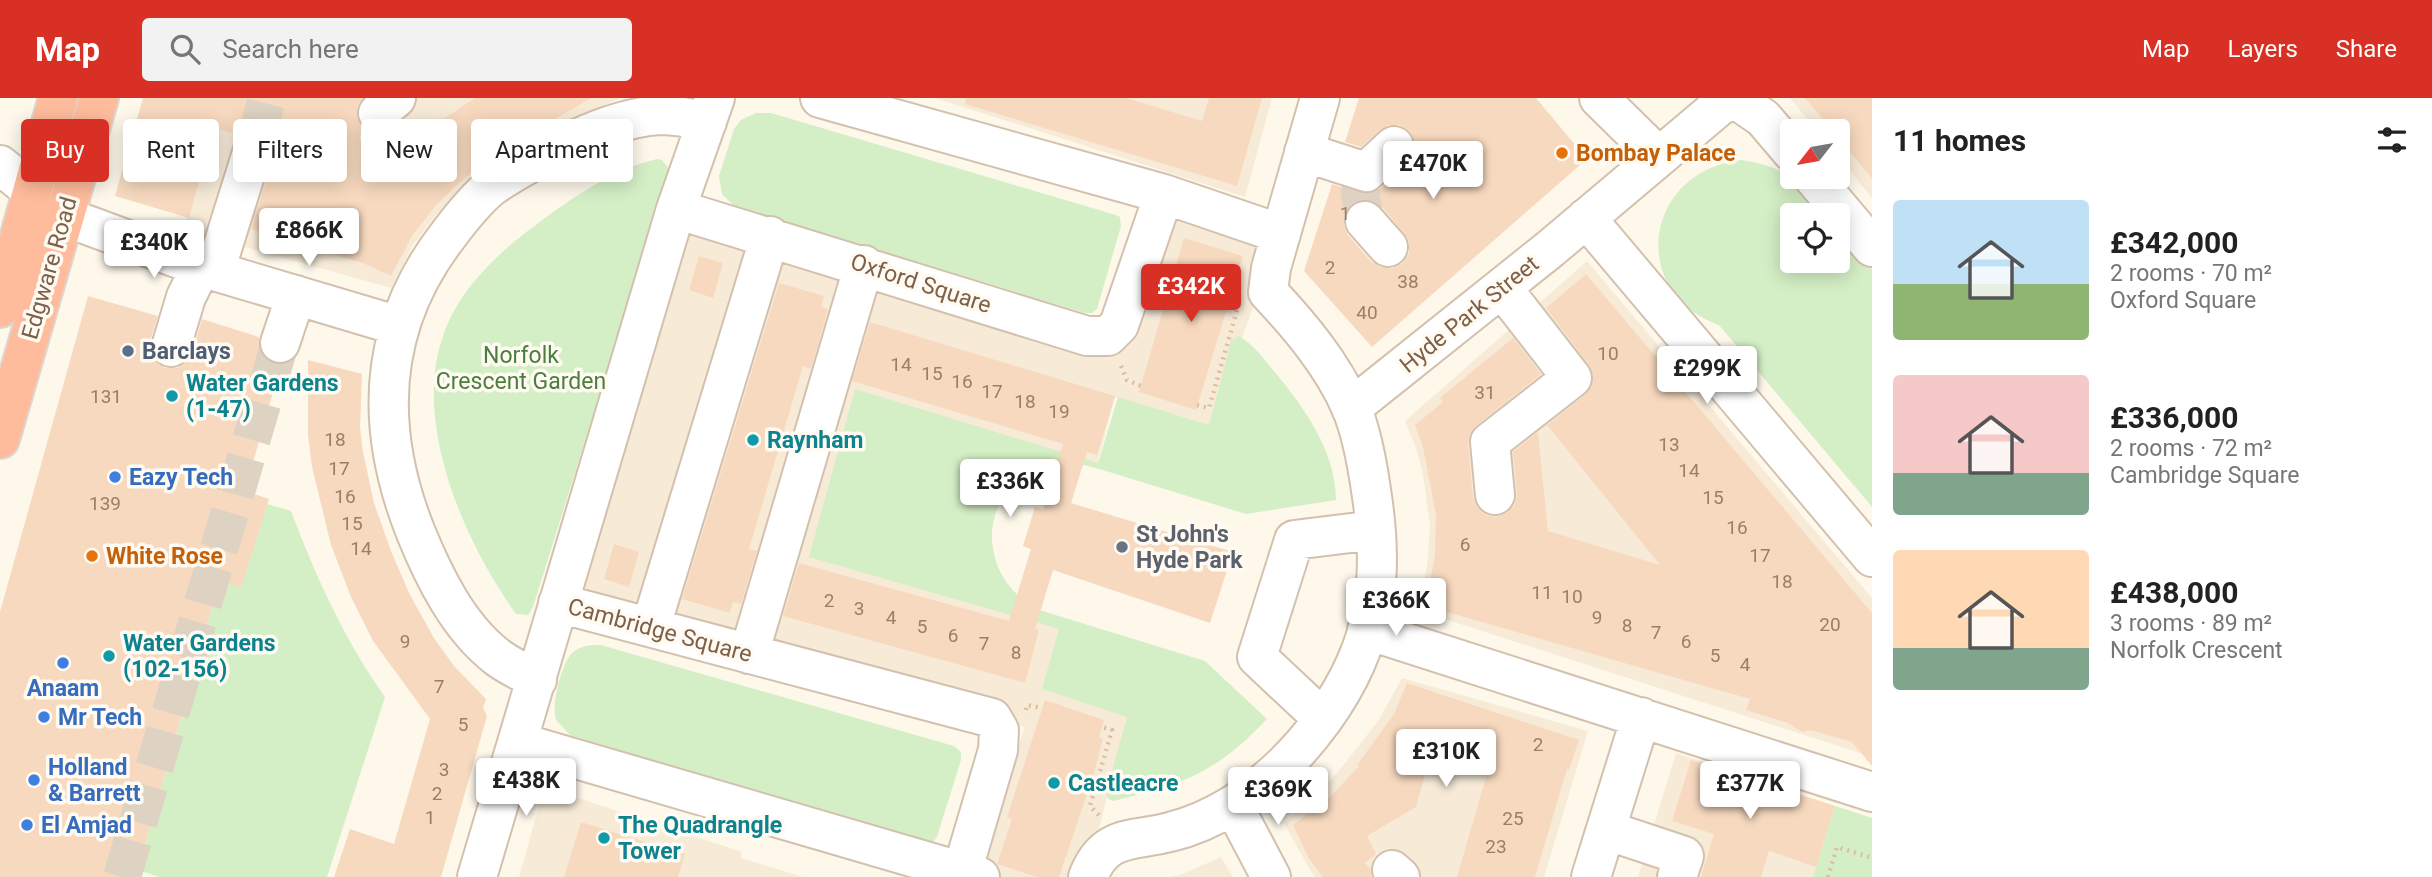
<!DOCTYPE html>
<html lang="en">
<head>
<meta charset="utf-8">
<style>
	body { margin:0; font-family:Roboto,sans-serif; background:#f2f2f2; color:#222; height:100vh; display:flex; flex-direction:column; font-size:26px; white-space:nowrap }
	* { box-sizing:border-box; margin:0 }
	p { font-size:23px; color:#767676 }
	.icon { flex:none; width:38px; height:38px; fill:none; stroke:currentColor; stroke-width:2; stroke-linecap:round; stroke-linejoin:round }
	.map { position:relative; flex:1; overflow:hidden }
	.panel { display:flex; flex-direction:column; background:#fff; width:560px }
	.panel>* { flex:none }
	.guide { position:absolute; left:21px; top:21px; width:665px; height:63px; display:flex; gap:14px }
	.needle { width:46px; rotate:239deg }
	.buttons { position:absolute; left:1780px; top:21px; display:grid; gap:14px }
	.buttons a { display:grid; place-items:center; width:70px; height:70px; border-radius:7px; background:#fff; box-shadow:0 4px 18px #0003; font-size:35px }
	.price { position:absolute; translate:-50% -60px; padding:0 16px; border-radius:7px; background:#fff; color:#222; font-size:23px; line-height:46px; filter:drop-shadow(0 2px 4px #0008) }
	.price::after { content:''; position:absolute; left:50%; top:42px; width:21px; height:16px; margin-left:-10px; background:inherit; clip-path:polygon(0 0,100% 0,50% 100%) }
	.price.current { background:#d93025; color:#fff }
	ul { padding:0; list-style:none }
	li { display:flex; align-items:center; gap:21px; height:175px; padding:0 21px }
	li span { display:grid; place-items:center; flex:none; width:196px; height:140px; border-radius:7px; color:#555 }
	li>.icon { margin-inline-start:auto }
	span .icon { width:84px; height:84px; fill:#fffc; stroke-width:1 }
	li b { font-size:30px }
	h2 { display:flex; justify-content:space-between; align-items:center; height:84px; padding:0 21px; font-size:30px }
	.chip { padding:0 24px; border-radius:7px; background:#fff; box-shadow:0 4px 18px #0003; font-size:24px; line-height:63px }
	.chip.current { background:#d93025; color:#fff }
	header { display:flex; align-items:center; gap:42px; box-sizing:border-box; height:98px; padding:0 35px; background:#d93025; color:#fff }
	header strong { font-size:33px }
	nav { display:flex; gap:38px; margin-inline-start:auto; font-size:24px }
	.search { width:490px; height:63px; background:#f2f2f2; display:flex; align-items:center; gap:18px; box-sizing:border-box; padding:0 24px; border-radius:7px; color:#767676; font-size:26px }
	main { display:flex; flex:1; min-height:0 }
	.map>svg:first-child { display:block }
	.residential { fill:#f7ebd8 }
	.green { fill:#d4efc6 }
	.building { fill:#f7d9bf; fill-rule:evenodd }
	.lines { fill:none; stroke-linecap:round; stroke-linejoin:round }
	.minor-tunnel { stroke:#ded2c2; stroke-width:38; stroke-dasharray:38 19; stroke-linecap:butt }
	.minor-casing { stroke:#d3c1ae; stroke-width:42 }
	.highway-casing { stroke:#ddd6d0; stroke-width:42 }
	.path { stroke:#ddbca1; stroke-width:4.5; stroke-dasharray:2 5; stroke-linecap:butt }
	.minor { stroke:#fff; stroke-width:38 }
	.highway { stroke:#febc9c; stroke-width:38 }
	.food-dot { fill:#e8710a; stroke:#fffbf3; stroke-width:2.5 }
	.service-dot { fill:#5c6f8a; stroke:#fffbf3; stroke-width:2.5 }
	.culture-dot { fill:#0f9aa8; stroke:#fffbf3; stroke-width:2.5 }
	.shop-dot { fill:#3f7fe0; stroke:#fffbf3; stroke-width:2.5 }
	.worship-dot { fill:#6b7280; stroke:#fffbf3; stroke-width:2.5 }
	.labels { text-anchor:middle; stroke-width:7; stroke-linejoin:round; paint-order:stroke }
	.number-label { font-size:19px; fill:#9c7e66 }
	.food-label { font-size:23px; font-weight:bold; fill:#c56008; stroke:#fffbf3; text-anchor:start }
	.street-label { font-size:23px; fill:#7e6049; stroke:#fffbf3 }
	.service-label { font-size:23px; font-weight:bold; fill:#4e5e75; stroke:#fffbf3; text-anchor:start }
	.park-label { font-size:23px; fill:#4c7e3d; stroke:#fffbf3 }
	.culture-label { font-size:23px; font-weight:bold; fill:#0d838f; stroke:#fffbf3; text-anchor:start }
	.shop-label { font-size:23px; font-weight:bold; fill:#366cbe; stroke:#fffbf3; text-anchor:start }
	.worship-label { font-size:23px; font-weight:bold; fill:#5b616d; stroke:#fffbf3; text-anchor:start }
</style>
</head>
<body>
<header>
<strong>Map</strong>
<div class="search"><svg class="icon" aria-label="search" viewBox="0 0 24 24"><circle cx="10" cy="10" r="6"/><path d="M15 15l6 6"/></svg>Search here</div>
<nav><a>Map</a><a>Layers</a><a>Share</a></nav>
</header>
<main>
<div class="map">
<svg width="1872" height="779" viewBox="0 0 1872 779">
	<rect width="100%" height="100%" fill="#fef8eb"/>
	<!-- residential -->
	<path class="residential" d="M223,0H620L530,43L469,85L436,117L413,147L391,190L184,132Z
		M935,0H1272L1245,99Z
		M1790,0H1872V100L1838,58V33H1817Z
		M1164,96L1281,136L1209,327L1115,299L1096,370L1077,365H1059L1045,367L1028,374L1014,385L1002,400L993,420L991,438L996,467L1006,486L1023,504L1036,511L1063,520L1127,619L1087,779H980L974,777L1025,629L558,505L676,111L1106,252Z
		M1587,163L1872,500V657L1869,658L1420,513L1428,460L1430,428L1423,376L1416,350L1405,323Z
		M1402,580L1588,633L1544,779H1315L1309,770L1284,725L1318,697L1346,664L1378,623Z
		M1676,655L1835,708L1813,779H1638Z
		M554,692L742,754L741,760L803,779H519L542,697Z
		M1221,759L1233,779H1169L1180,777Z"/>
	<!-- green -->
	<path class="green" d="M756,15H771L1116,117L1120,119L1121,128L1097,211L1092,215H1085L734,108L722,96L719,78L734,31L741,22Z
		M657,61L662,62L670,72L533,509L528,517L516,516C465,445 412,326 443,238C459,190 501,152 541,123C575,98 616,70 657,61Z
		M1741,62C1789,69 1797,83 1827,117H1792V163H1838V129L1872,171V409L1719,227C1626,193 1645,73 1741,62Z
		M1238,238C1251,244 1260,256 1269,267C1301,305 1336,351 1336,402L1246,416L1096,370C1084,367 1072,364 1059,365C1039,366 1021,377 1008,392C977,433 993,486 1036,511L1205,563L1267,621C1216,675 1184,686 1113,703L1108,701L1106,695L1127,619L1042,591L1059,531L809,459L855,291L1098,365L1118,299L1209,327L1231,243Z
		M267,406L291,413C316,479 344,541 385,599L327,779H159L138,772L220,482L241,489Z
		M592,547H601L954,648L961,654V662L937,739L932,745L925,746L570,637L556,622C551,607 561,568 571,556C577,550 584,548 592,547Z
		M1835,708L1872,720V779H1813Z"/>
	<!-- building -->
	<path class="building" d="M143,0H363L357,8V19L362,30L359,42L392,69L440,23L475,0H591L491,58L456,88L437,106L412,138L391,178L363,165L251,131L277,48V38L272,28L262,21H252L242,26L235,36L214,30L189,120L115,98Z
		M966,0H1126L1202,23L1209,0H1262L1237,88L965,6Z
		M1359,0H1536L1587,61L1372,249L1304,173L1332,86L1359,95H1371L1381,90L1409,64L1415,55V44L1410,34L1400,27H1388L1380,32L1361,49L1345,44ZM1360,102H1371L1381,108L1404,135L1409,144V155L1402,166L1392,170L1380,169L1372,164L1348,137L1344,127V117L1350,107Z
		M1805,0H1872V81L1838,39V33H1833Z
		M1184,140L1243,158L1196,312L1139,294Z
		M699,158L723,165L713,200L689,192Z
		M1586,176L1872,515V668L1852,644L1811,632L1802,634L1788,625L1746,612L1750,601L1426,508L1435,456L1436,417L1423,349L1415,327L1443,304L1440,300L1513,240L1541,276L1477,327L1470,335L1468,346L1473,399L1477,409L1485,417L1496,419L1507,415L1515,407L1517,395L1513,354L1538,334L1548,433L1660,467L1547,327L1585,297L1592,288L1593,276L1589,267L1546,210Z
		M779,185L824,198L821,209L828,211L811,271L803,268L749,451L757,453L741,506L733,504L730,515L682,501Z
		M88,198L158,218L150,243V253L156,264L165,270H177L186,264L192,255L202,221L259,239V250L263,259L272,265L281,266L245,393L269,401L241,490L220,482L136,779H0V514Z
		M870,224L1115,298L1097,357L1087,354L1071,405L1233,454L1210,525L1053,472L1035,531L1039,532L1025,585L783,518L799,465L1009,523L1031,451L1023,448L1035,409L1043,411L1063,346L852,283Z
		M308,262L362,276L360,329L363,354L374,405L391,453L410,497L434,540L454,568L486,601L483,610L487,618L441,779H334L350,731L394,746L430,621L373,543L351,499L331,447L312,369L308,337Z
		M614,446L639,454L629,489L604,481Z
		M1407,585L1579,642L1569,672L1567,671L1535,779H1457L1494,651L1437,635L1416,709L1367,738L1376,756L1365,765L1371,772V779H1323L1308,759L1293,727L1332,697L1359,668L1357,667L1394,616Z
		M1045,602L1104,622L1099,639L1103,641L1094,675L1059,779H1037L997,766L1012,721L1007,719Z
		M1691,662L1835,708L1816,769L1769,753L1761,779H1701L1714,736L1672,723Z
		M581,724L685,756L678,779H564Z"/>
	<g class="lines">
		<!-- minor-tunnel -->
		<path class="minor-tunnel" d="M256,42L267,0
			M1365,123L1360,95L1366,74
			M122,779L280,245"/>
		<defs>
			<path id="minor" d="M820,0L1164,96L1281,136
				M1599,0L1659,59
				M1734,0L1763,20L1792,54
				M378,15L396,0
				M1304,54L1366,74L1394,48
				M0,67L63,118L201,169L399,228
				M1813,79L1872,149
				M676,111L1087,238H1108L1119,227L1164,96
				M1586,120L1872,459
				M1365,123L1388,149
				M215,173L256,42
				M280,245L296,197
				M171,249L186,199L201,169
				M1351,310L1550,151L1729,0
				M1495,397L1490,344L1572,280L1502,190
				M558,505L992,620L999,632L998,652L962,774
				M651,528L770,138
				M1367,532L1872,694
				M749,556L864,167
				M537,582C524,574 508,568 496,558C458,528 434,479 416,435C374,330 377,228 449,136C461,120 475,102 491,89C509,76 530,65 550,54C582,37 623,19 660,17C676,17 691,20 707,24
				M1322,620L1257,559L1294,442L1375,432
				M518,644L980,779
				M1233,707L1271,779
				M1606,732L1684,758L1677,779
				M1392,772L1400,779
				M477,779L676,111L715,0
				M1088,779C1105,735 1133,744 1170,734C1191,729 1215,718 1233,707C1300,665 1360,586 1373,508C1380,470 1377,430 1371,392C1367,364 1362,335 1351,309C1332,266 1300,228 1268,194L1271,170L1320,0
				M1591,779L1641,619"/>
			<path id="highway" d="M0,210L58,0
				M0,341L99,0"/>
		</defs>
		<!-- minor casing -->
		<use href="#minor" class="minor-casing"/>
		<!-- highway casing -->
		<use href="#highway" class="highway-casing"/>
		<!-- path -->
		<path class="path" d="M1121,268L1127,282L1141,288
			M1197,307L1209,310L1238,209
			M1026,612L1027,607L1042,610
			M1099,717L1090,708L1112,632L1102,629
			M1828,779L1837,749L1872,760"/>
		<!-- minor -->
		<use href="#minor" class="minor"/>
		<!-- highway -->
		<use href="#highway" class="highway"/>
	</g>
	<!-- markers -->
	<g class="food-dot">
		<circle cx="1562" cy="55" r="7"/>
		<circle cx="92" cy="458" r="7"/>
	</g>
	<circle class="service-dot" cx="128" cy="253" r="7"/>
	<g class="culture-dot">
		<circle cx="172" cy="298" r="7"/>
		<circle cx="753" cy="342" r="7"/>
		<circle cx="109" cy="558" r="7"/>
		<circle cx="1054" cy="685" r="7"/>
		<circle cx="604" cy="740" r="7"/>
	</g>
	<g class="shop-dot">
		<circle cx="115" cy="379" r="7"/>
		<circle cx="63" cy="565" r="7"/>
		<circle cx="44" cy="619" r="7"/>
		<circle cx="34" cy="682" r="7"/>
		<circle cx="27" cy="727" r="7"/>
	</g>
	<circle class="worship-dot" cx="1122" cy="449" r="7"/>
	<g class="labels">
		<!-- number labels -->
		<g class="number-label">
			<text x="1345" y="122">1</text>
			<text x="1330" y="176">2</text>
			<text x="1408" y="190">38</text>
			<text x="1367" y="221">40</text>
			<text x="1608" y="262">10</text>
			<text x="901" y="273">14</text>
			<text x="932" y="282">15</text>
			<text x="962" y="290">16</text>
			<text x="992" y="300">17</text>
			<text x="1485" y="301">31</text>
			<text x="106" y="305">131</text>
			<text x="1025" y="310">18</text>
			<text x="1059" y="320">19</text>
			<text x="335" y="348">18</text>
			<text x="1669" y="353">13</text>
			<text x="339" y="377">17</text>
			<text x="1689" y="379">14</text>
			<text x="345" y="405">16</text>
			<text x="1713" y="406">15</text>
			<text x="105" y="412">139</text>
			<text x="352" y="432">15</text>
			<text x="1737" y="436">16</text>
			<text x="1465" y="453">6</text>
			<text x="361" y="457">14</text>
			<text x="1760" y="464">17</text>
			<text x="1782" y="490">18</text>
			<text x="1542" y="501">11</text>
			<text x="1572" y="505">10</text>
			<text x="829" y="509">2</text>
			<text x="859" y="517">3</text>
			<text x="891" y="526">4</text>
			<text x="1597" y="526">9</text>
			<text x="1830" y="533">20</text>
			<text x="1627" y="534">8</text>
			<text x="922" y="535">5</text>
			<text x="1656" y="541">7</text>
			<text x="953" y="544">6</text>
			<text x="405" y="550">9</text>
			<text x="1686" y="550">6</text>
			<text x="984" y="552">7</text>
			<text x="1016" y="561">8</text>
			<text x="1715" y="564">5</text>
			<text x="1745" y="573">4</text>
			<text x="439" y="595">7</text>
			<text x="463" y="633">5</text>
			<text x="1538" y="653">2</text>
			<text x="444" y="678">3</text>
			<text x="437" y="702">2</text>
			<text x="430" y="726">1</text>
			<text x="1513" y="727">25</text>
			<text x="1496" y="755">23</text>
		</g>
		<!-- food labels -->
		<g class="food-label">
			<text x="1576" y="63">Bombay Palace</text>
			<text x="106" y="466">White Rose</text>
		</g>
		<!-- street labels -->
		<g class="street-label">
			<text transform="translate(49 170) rotate(-74)" y="8">Edgware Road</text>
			<text transform="translate(921 185) rotate(18)" y="8">Oxford Square</text>
			<text transform="translate(1469 216) rotate(-39)" y="8">Hyde Park Street</text>
			<text transform="translate(660 532) rotate(15)" y="8">Cambridge Square</text>
		</g>
		<!-- service labels -->
		<g class="service-label">
			<text x="142" y="261">Barclays</text>
		</g>
		<!-- park labels -->
		<g class="park-label">
			<text x="521" y="265">Norfolk<tspan x="521" dy="26">Crescent Garden</tspan></text>
		</g>
		<!-- culture labels -->
		<g class="culture-label">
			<text x="186" y="293">Water Gardens<tspan x="186" dy="26">(1-47)</tspan></text>
			<text x="767" y="350">Raynham</text>
			<text x="123" y="553">Water Gardens<tspan x="123" dy="26">(102-156)</tspan></text>
			<text x="1068" y="693">Castleacre</text>
			<text x="618" y="735">The Quadrangle<tspan x="618" dy="26">Tower</tspan></text>
		</g>
		<!-- shop labels -->
		<g class="shop-label">
			<text x="129" y="387">Eazy Tech</text>
			<text x="63" y="598" text-anchor="middle">Anaam</text>
			<text x="58" y="627">Mr Tech</text>
			<text x="48" y="677">Holland<tspan x="48" dy="26">&amp; Barrett</tspan></text>
			<text x="41" y="735">El Amjad</text>
		</g>
		<!-- worship labels -->
		<g class="worship-label">
			<text x="1136" y="444">St John's<tspan x="1136" dy="26">Hyde Park</tspan></text>
		</g>
	</g>
</svg>
<div class="buttons">
<a><svg class="needle" viewBox="-14 -14 28 28"><path d="M0-13l5 13h-10z" fill="#e53935"/><path d="M0 13l5-13h-10z" fill="#767676"/></svg></a>
<a><svg class="icon" aria-label="locate" viewBox="0 0 24 24"><circle cx="12" cy="12" r="6"/><path d="M12 2v4M12 18v4M2 12h4M18 12h4"/></svg></a>
</div>
<b class="price" style="left:1433px;top:103px">£470K</b>
<b class="price" style="left:309px;top:170px">£866K</b>
<b class="price" style="left:154px;top:182px">£340K</b>
<b class="price current" style="left:1191px;top:226px">£342K</b>
<b class="price" style="left:1707px;top:308px">£299K</b>
<b class="price" style="left:1010px;top:421px">£336K</b>
<b class="price" style="left:1396px;top:540px">£366K</b>
<b class="price" style="left:1446px;top:691px">£310K</b>
<b class="price" style="left:526px;top:720px">£438K</b>
<b class="price" style="left:1750px;top:723px">£377K</b>
<b class="price" style="left:1278px;top:729px">£369K</b>
<div class="guide">
<a class="chip current">Buy</a>
<a class="chip">Rent</a>
<a class="chip">Filters</a>
<a class="chip">New</a>
<a class="chip">Apartment</a>
</div>
</div>
<section class="panel">
<h2>11 homes<svg class="icon" aria-label="filters" viewBox="0 0 24 24"><path d="M4 7h16M4 17h16"/><circle cx="9" cy="7" r="2"/><circle cx="15" cy="17" r="2"/></svg></h2>
<ul>
<li><span style="background:linear-gradient(#bfe0f5 60%,#8fb573 0)"><svg class="icon" aria-label="home" viewBox="0 0 24 24"><path d="M3 11l9-7 9 7M6 9v11h12V9"/></svg></span><div><b>£342,000</b><p>2 rooms · 70 m²</p><p>Oxford Square</p></div></li>
<li><span style="background:linear-gradient(#f6c9c9 70%,#7fa58c 0)"><svg class="icon" aria-label="home" viewBox="0 0 24 24"><path d="M3 11l9-7 9 7M6 9v11h12V9"/></svg></span><div><b>£336,000</b><p>2 rooms · 72 m²</p><p>Cambridge Square</p></div></li>
<li><span style="background:linear-gradient(#ffd9b3 70%,#7fa58c 0)"><svg class="icon" aria-label="home" viewBox="0 0 24 24"><path d="M3 11l9-7 9 7M6 9v11h12V9"/></svg></span><div><b>£438,000</b><p>3 rooms · 89 m²</p><p>Norfolk Crescent</p></div></li>
</ul>
</section>
</main>
</body>
</html>
